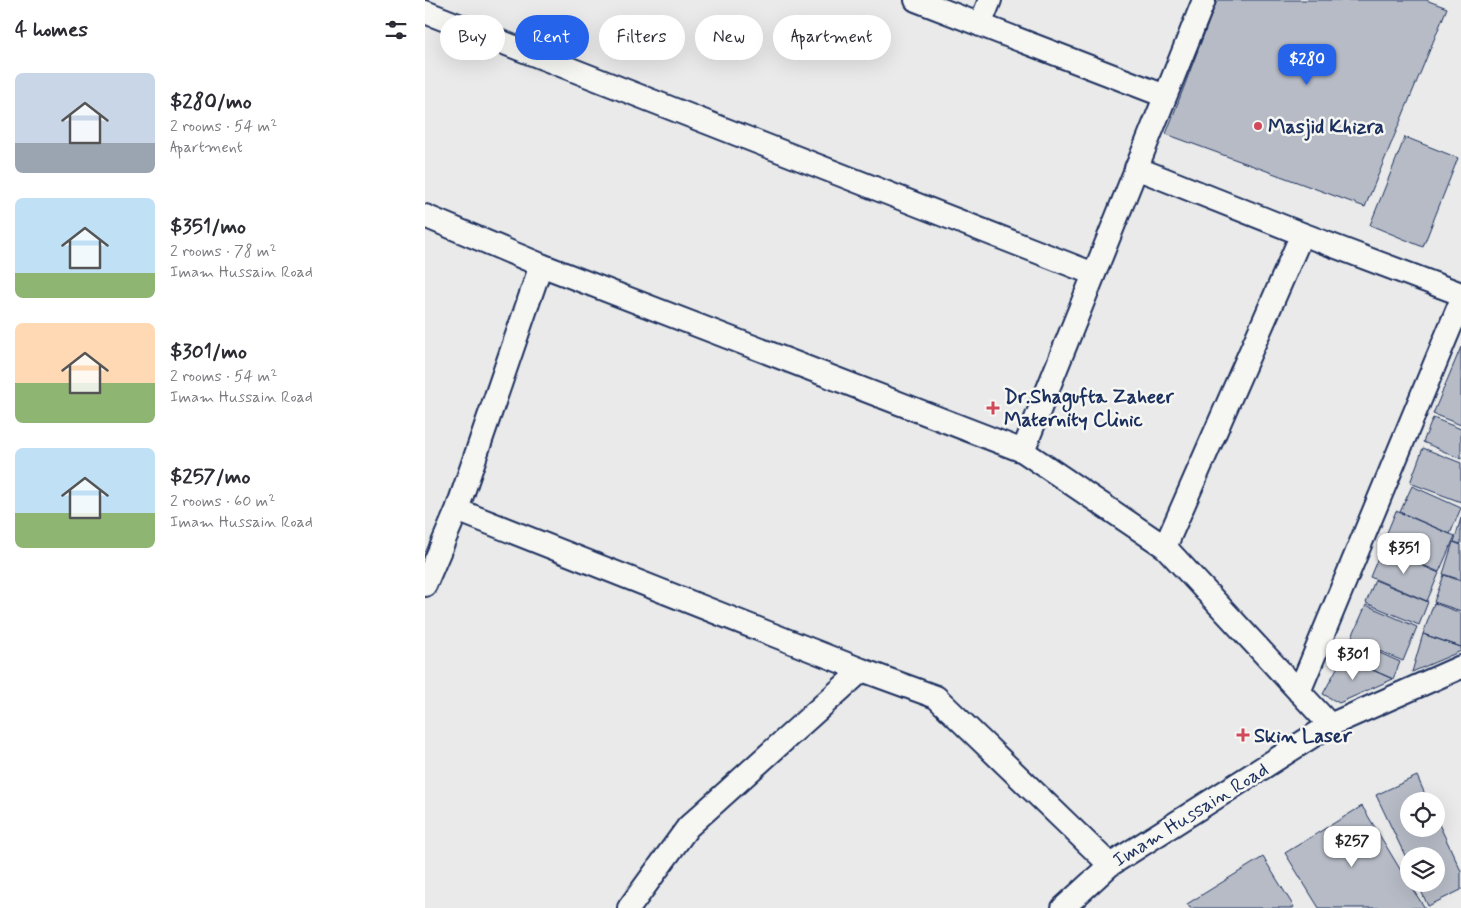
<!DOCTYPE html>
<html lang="en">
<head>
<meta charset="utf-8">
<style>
	body { margin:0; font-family:Mynerve,sans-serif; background:#f2f2f3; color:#2b2b33; height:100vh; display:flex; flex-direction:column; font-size:19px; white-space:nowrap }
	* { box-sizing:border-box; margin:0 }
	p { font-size:16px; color:#7c7c81 }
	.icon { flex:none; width:28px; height:28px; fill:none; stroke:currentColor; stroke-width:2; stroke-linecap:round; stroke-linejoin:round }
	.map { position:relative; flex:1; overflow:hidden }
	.drawer { display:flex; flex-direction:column; background:#fff; width:425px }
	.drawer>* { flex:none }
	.top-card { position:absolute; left:15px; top:15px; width:475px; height:45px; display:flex; gap:10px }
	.tools { position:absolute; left:975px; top:792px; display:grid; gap:10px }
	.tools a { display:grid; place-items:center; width:45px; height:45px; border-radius:50%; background:#fff; box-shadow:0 5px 20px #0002; font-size:25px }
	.price { position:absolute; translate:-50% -42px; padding:0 11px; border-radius:10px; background:#fff; color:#222; font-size:16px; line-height:32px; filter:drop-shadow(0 1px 2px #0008) }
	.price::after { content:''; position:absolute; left:50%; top:30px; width:15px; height:11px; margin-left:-8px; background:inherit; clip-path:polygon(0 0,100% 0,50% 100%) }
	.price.current { background:#2563eb; color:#fff }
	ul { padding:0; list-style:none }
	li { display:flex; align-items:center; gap:15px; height:125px; padding:0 15px }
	li span { display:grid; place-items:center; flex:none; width:140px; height:100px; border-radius:8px; color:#555 }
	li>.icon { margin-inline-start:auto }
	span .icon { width:60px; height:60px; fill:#fffc; stroke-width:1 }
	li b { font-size:21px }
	h2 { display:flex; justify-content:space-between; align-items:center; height:60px; padding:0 15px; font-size:21px }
	.tag { padding:0 18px; border-radius:22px; background:#fff; box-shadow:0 5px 20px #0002; font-size:18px; line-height:45px }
	.tag.current { background:#2563eb; color:#fff }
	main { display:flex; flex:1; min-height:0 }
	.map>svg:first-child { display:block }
	.building { fill:#b6bbc6; stroke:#1b2f5e }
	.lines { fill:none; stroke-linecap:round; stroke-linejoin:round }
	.street-casing { stroke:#1b2f5e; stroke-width:26 }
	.street { stroke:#f6f6f2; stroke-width:22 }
	.poi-dot { fill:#d1495b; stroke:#f6f6f2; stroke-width:2 }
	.labels { text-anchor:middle; stroke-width:5; stroke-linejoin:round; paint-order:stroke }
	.poi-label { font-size:20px; font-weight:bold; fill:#1b2f5e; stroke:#f6f6f2; text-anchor:start }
	.street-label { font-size:20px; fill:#1b2f5e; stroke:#f6f6f2 }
</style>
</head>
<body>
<main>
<section class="drawer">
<h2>4 homes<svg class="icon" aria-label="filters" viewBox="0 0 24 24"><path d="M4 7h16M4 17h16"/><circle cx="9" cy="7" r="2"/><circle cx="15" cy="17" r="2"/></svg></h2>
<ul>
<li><span style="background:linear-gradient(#c9d6e8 70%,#9aa5b1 0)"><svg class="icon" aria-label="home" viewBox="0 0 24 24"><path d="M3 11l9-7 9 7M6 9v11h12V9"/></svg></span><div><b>$280/mo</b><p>2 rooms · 54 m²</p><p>Apartment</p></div></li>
<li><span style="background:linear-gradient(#bfe0f5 75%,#8fb573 0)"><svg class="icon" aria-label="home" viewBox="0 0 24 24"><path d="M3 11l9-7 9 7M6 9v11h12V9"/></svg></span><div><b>$351/mo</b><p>2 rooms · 78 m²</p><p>Imam Hussain Road</p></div></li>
<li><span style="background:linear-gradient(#ffd9b3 60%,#8fb573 0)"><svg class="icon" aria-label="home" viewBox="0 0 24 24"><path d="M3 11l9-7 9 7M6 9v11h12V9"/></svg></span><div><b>$301/mo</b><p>2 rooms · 54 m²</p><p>Imam Hussain Road</p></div></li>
<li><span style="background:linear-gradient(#bfe0f5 65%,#8fb573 0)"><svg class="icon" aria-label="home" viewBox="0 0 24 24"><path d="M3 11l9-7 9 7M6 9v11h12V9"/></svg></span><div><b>$257/mo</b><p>2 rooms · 60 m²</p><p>Imam Hussain Road</p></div></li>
</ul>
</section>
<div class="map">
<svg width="1036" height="908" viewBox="0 0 1036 908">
	<rect width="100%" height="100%" fill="#e9eae9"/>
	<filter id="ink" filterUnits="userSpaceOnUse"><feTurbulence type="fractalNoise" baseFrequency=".02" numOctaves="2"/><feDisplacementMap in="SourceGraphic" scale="10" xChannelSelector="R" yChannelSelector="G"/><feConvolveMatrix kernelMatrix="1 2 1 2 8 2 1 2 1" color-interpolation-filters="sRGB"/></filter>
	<g filter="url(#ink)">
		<!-- building -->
		<path class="building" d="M792,0H1001L1022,8L940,207L741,134Z
			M980,137L1033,158L998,247L945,225Z
			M1036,347V425L1008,414Z
			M1008,418L1036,429V459L998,442Z
			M998,448L1036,463V502L985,483Z
			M987,486L1036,508L1025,534L975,512Z
			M971,511L1030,536L1014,572L956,547Z
			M1036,518V544L1029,542Z
			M1028,542L1036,545V580L1018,574Z
			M957,548L1014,573L1002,601L945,577Z
			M1019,575L1036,581V611L1009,602Z
			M950,580L1003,602L994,625L941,603Z
			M1009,603L1036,613V647L998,634Z
			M941,605L992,627L978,661L926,639Z
			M998,634L1036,647V651L987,672Z
			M926,640L975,662L968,679L918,657Z
			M918,657L968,679L914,703L898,694Z
			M992,776L1003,801H984V829H1011V818L1036,871V890L1003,906L993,884H1011V856H984V864L951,795Z
			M937,806L984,884L1000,908H894L860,853Z
			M838,857L869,907L868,908H765L762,904Z"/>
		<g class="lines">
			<defs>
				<path id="street" d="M491,0L740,96
					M0,12L669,274
					M555,25L565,0
					M711,168L877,234L1036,294
					M0,216L116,265L598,451L740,547L905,725
					M598,451L779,0
					M32,510L437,670L511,697L685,865
					M740,547L877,234
					M0,585L32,510L116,265
					M874,692L1036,301
					M204,908L263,827L437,670
					M638,908L685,865L905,725L1036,667"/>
			</defs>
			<!-- street casing -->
			<use href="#street" class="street-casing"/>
			<!-- street -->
			<use href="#street" class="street"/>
		</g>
	</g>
	<!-- markers -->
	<g class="poi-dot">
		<circle cx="833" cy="126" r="5"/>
		<path d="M565.5 400.5h5v5h5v5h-5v5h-5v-5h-5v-5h5z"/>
		<path d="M815.5 727.5h5v5h5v5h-5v5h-5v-5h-5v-5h5z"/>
	</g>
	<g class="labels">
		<!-- poi labels -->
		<g class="poi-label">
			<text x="843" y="133">Masjid Khizra</text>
			<text x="579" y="403">Dr.Shagufta Zaheer<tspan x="579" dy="23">Maternity Clinic</tspan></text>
			<text x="829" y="742">Skin Laser</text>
		</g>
		<!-- street labels -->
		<g class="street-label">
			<text transform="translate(765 814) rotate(-32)" y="7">Imam Hussain Road</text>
		</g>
	</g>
</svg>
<div class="tools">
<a><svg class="icon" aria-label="locate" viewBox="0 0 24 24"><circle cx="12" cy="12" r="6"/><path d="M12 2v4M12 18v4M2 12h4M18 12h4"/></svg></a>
<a><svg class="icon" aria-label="layers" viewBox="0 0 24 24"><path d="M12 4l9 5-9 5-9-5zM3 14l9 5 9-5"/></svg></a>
</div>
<b class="price current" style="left:882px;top:86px">$280</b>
<b class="price" style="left:979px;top:575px">$351</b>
<b class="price" style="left:928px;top:681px">$301</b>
<b class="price" style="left:927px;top:868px">$257</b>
<div class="top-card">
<a class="tag">Buy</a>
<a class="tag current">Rent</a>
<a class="tag">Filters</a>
<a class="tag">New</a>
<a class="tag">Apartment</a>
</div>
</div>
</main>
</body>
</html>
